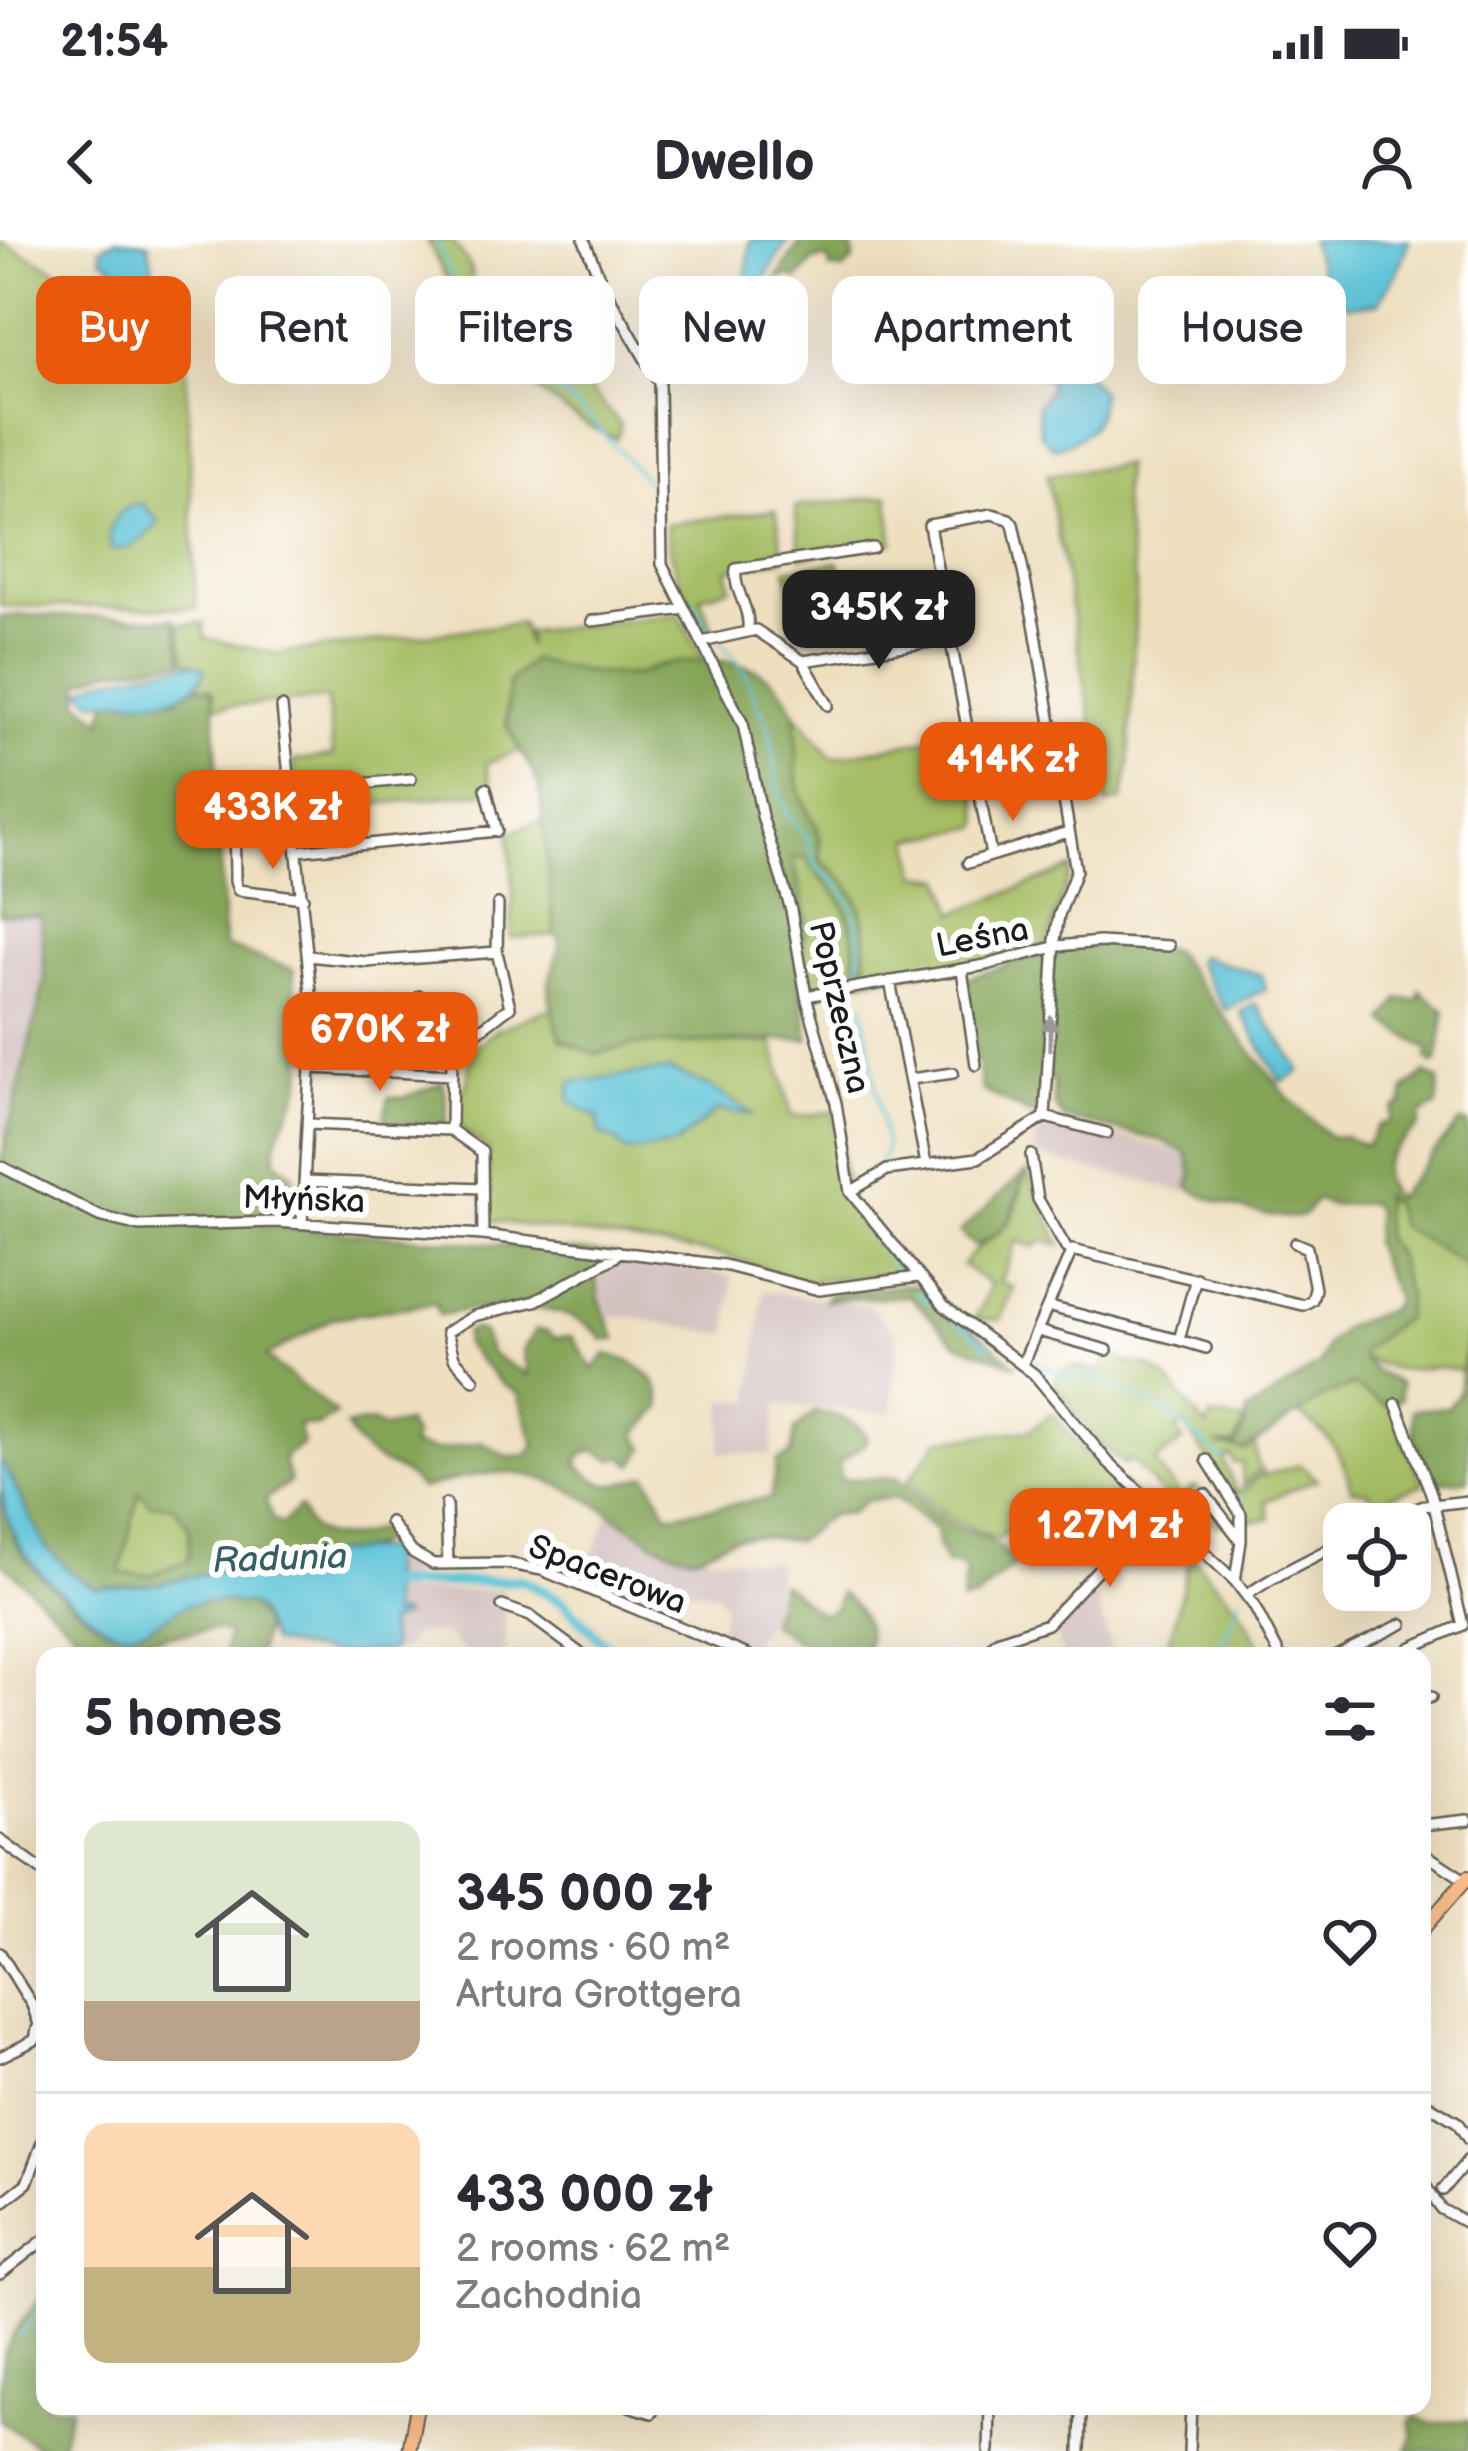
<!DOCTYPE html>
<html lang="en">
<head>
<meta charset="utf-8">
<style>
	body { margin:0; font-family:"Balsamiq Sans",sans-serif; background:#f2f2f3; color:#2b2b33; height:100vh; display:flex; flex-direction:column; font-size:45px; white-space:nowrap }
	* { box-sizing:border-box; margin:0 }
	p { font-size:39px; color:#7c7c81 }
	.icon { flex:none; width:66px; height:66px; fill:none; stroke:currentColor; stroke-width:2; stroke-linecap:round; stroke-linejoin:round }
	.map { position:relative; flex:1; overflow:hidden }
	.side { position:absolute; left:36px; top:1407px; width:1395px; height:768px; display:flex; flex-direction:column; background:#fff; border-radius:24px; box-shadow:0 12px 48px #0002 }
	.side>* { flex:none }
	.banner { position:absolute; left:36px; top:36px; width:1398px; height:108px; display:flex; gap:24px }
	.controls { position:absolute; left:1323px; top:1263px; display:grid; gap:24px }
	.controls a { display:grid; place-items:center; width:108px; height:108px; border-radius:24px; background:#fff; box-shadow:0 12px 48px #0002; font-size:60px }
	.price { position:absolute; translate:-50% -102px; padding:0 27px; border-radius:24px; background:#ea580c; color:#fff; font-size:39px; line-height:78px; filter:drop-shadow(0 3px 6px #0008) }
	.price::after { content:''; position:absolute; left:50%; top:72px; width:36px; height:27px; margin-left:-18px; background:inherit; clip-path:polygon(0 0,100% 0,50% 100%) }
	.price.selected { background:#222; color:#fff }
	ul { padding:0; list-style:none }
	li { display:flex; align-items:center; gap:36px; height:300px; padding:0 48px }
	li+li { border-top:3px solid #e1e1e2 }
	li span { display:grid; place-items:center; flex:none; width:336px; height:240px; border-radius:24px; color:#555 }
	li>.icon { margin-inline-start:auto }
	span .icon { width:144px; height:144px; fill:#fffc; stroke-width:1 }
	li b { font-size:51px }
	h2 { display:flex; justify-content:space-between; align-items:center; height:144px; padding:0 48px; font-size:51px }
	.pill { padding:0 42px; border-radius:24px; background:#fff; box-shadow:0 12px 48px #0002; font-size:42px; line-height:108px }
	.pill.selected { background:#ea580c; color:#fff }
	.status { display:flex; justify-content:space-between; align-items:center; height:84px; padding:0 60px; background:#fff; direction:ltr }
	.status svg { height:33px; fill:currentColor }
	header { display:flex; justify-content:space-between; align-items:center; height:156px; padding:0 48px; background:#fff; font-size:54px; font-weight:600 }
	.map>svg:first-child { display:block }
	.industrial { fill:#d1bfbd }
	.green { fill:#a5bd63; stroke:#606c40; stroke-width:3 }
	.forest { fill:#84a459; stroke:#50603a; stroke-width:3; fill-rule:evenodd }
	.water { fill:#5ac2d7; stroke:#3b6f7a; stroke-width:3 }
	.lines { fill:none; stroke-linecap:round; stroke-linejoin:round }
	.stream { stroke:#5ac2d7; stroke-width:3 }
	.river { stroke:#5ac2d7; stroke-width:10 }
	.minor-casing { stroke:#666055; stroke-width:14 }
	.major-casing { stroke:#666055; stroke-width:16 }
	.minor { stroke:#fff; stroke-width:9 }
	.major { stroke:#fabc8b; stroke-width:12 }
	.oneway { fill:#999 }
	.labels { text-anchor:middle; stroke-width:12; stroke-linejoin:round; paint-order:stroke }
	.street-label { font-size:33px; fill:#1c1c1c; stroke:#fff }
	.water-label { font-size:36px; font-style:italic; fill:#355e67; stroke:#fff }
</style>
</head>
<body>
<div class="status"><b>21:54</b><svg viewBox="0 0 49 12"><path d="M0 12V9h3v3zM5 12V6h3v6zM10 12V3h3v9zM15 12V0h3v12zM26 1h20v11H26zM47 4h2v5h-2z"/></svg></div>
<header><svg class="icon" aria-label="back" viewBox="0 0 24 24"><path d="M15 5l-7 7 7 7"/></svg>Dwello<svg class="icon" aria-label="person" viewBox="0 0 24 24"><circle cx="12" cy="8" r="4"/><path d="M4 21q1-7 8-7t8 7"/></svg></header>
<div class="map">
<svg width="1468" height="2211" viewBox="0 0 1468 2211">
	<rect width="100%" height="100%" fill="#fff"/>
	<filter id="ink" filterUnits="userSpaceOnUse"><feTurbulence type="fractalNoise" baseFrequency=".00833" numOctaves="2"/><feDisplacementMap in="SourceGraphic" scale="24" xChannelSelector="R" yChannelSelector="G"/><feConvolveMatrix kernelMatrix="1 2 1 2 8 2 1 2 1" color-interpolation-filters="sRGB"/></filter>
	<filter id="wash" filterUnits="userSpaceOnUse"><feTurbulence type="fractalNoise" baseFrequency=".004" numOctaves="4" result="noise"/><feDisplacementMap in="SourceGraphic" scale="48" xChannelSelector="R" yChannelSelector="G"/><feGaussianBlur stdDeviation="2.7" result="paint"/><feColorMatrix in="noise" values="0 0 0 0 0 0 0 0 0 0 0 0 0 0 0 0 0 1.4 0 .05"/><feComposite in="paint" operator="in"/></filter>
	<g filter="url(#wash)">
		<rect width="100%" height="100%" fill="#eedfbf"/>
		<!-- industrial -->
		<path class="industrial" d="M0,675L41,676L45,740L9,897L3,902L0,884Z
			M1047,878L1187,913L1192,935L1189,947L1185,952L1032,915L1042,881Z
			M626,1017L732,1036L728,1095L630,1077L612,1078L599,1051L602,1031Z
			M763,1051L869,1066L897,1095L892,1174L777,1164L771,1215L720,1212L724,1160L751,1161Z
			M609,1274L680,1313L779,1322L770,1376L750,1404L725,1397L720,1390L723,1365L718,1353L684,1349L673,1380L582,1340Z
			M389,1308L419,1330L404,1338L407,1352L503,1350L505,1411L501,1416H468L445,1394L422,1393L412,1396L404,1409L392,1410L387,1384L394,1381Z
			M1100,1338L1099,1366L1113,1416H1062L1055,1384Z"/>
		<!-- green -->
		<path class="green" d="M427,0H451C473,28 470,23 476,60L515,59L518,90L532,112L553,128L572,130L621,185L617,199C569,180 538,149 498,118C482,106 464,104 448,92L447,40Z
			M0,1L164,86L185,101L196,368L0,366Z
			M1124,225L1122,262L1136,347L1129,527L1122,560L1107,564L1047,235Z
			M889,256L893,302L801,317L795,267Z
			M776,270L784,319L727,329L731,347L700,357L713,390L704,392C686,356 669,325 666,284Z
			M838,322L850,371L880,367L898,351L894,376L846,393L811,382L793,358L786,329Z
			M679,374L704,421L655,426L640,435L588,434L532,420L508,442L506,485L520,511L486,523L494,551L325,570L323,551L296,552L293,521L333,516L327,459L214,467L210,448L197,447L206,429L186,420L179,384L204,383L205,398L277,414L521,383L528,406L527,392Z
			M797,475L832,518L965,492L981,582L979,587L911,599L918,635L943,638L955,673L1072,628L1046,706L985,723L812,748L803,700L808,687L792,618L808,616C814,635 827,641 838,657C853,678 854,701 856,726C869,674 863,652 820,620C824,587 812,583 801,555C792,532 794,499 797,475Z
			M543,580L555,695L511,698L513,647L509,593Z
			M552,768L561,800L596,814L632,805L773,802L792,877L832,872L849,960L898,1017L904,1035L819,1039L808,1043L723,1015L487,980L488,910L459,886L457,854L466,847L472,810L496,790Z
			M1027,931L1061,1005L1042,1001L1034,1007L1017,1001L1000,1042L1014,1048L1000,1080L975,1079L991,1045L963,1025C979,999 997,1002 1012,978C1020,964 1020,946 1027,931Z
			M1383,955L1393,964L1399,985L1459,1021L1468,1030V1092L1461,1131L1439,1127L1397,1130L1360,1117L1362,1111L1405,1078L1408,1057L1397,1015L1384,998Z
			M1109,1112L1131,1124L1146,1125L1166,1138L1206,1187L1212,1177L1245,1181L1235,1204L1222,1205L1245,1210L1255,1203L1257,1225L1263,1232L1254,1234L1243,1247L1242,1223H1234L1231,1216L1223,1219L1236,1250L1231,1252L1184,1185L1176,1191L1183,1201L1154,1222L1181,1256L1195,1246L1224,1280L1219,1286L1182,1258L1164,1256L1130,1219L1124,1225L1099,1203L1055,1146L1060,1131L1075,1127L1102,1132Z
			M1330,1140L1389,1149L1405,1204L1424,1244L1373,1261L1369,1252L1351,1249C1342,1205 1323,1190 1286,1164Z
			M1052,1173L1095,1225L1099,1223L1160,1278V1288L1116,1311L1087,1282L1070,1301L1034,1263L998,1300L950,1279L908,1241L939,1200L1031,1190Z
			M1300,1225L1317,1239L1266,1261L1270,1279L1243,1281L1232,1254L1247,1249L1255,1238Z
			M139,1251L151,1264L174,1266L190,1288L189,1320L150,1335L119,1334Z
			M1190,1315L1241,1370L1264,1416H1162L1173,1388Z"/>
		<!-- forest -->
		<path class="forest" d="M801,0H851L854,19L844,30L830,29L829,19L814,20L797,40L791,36L777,39Z
			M18,375L175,379L183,421L111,430L80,442L79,461L102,481L108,460L175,459L197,447L210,448L214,454L224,706L294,730C292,768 309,804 301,843C295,870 269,896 277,923L292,933L296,947L267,971L263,986L614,1014L596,1037L599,1058L616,1099L603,1100C575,1057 482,1066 439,1075L435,1063L333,1078L266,1117L336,1174L318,1186L298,1185L303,1204L283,1218L290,1242L266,1259L272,1280L282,1284L299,1267C303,1272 304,1279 308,1284C325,1306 364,1297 383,1286L391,1291C375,1316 331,1314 303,1324C293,1328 289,1336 279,1341L251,1332H209L160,1344L95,1348L72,1334L45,1306L0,1218V924L45,740L41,676L0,674V377ZM139,1252L151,1264L174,1266L189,1288V1320L150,1335L120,1333Z
			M532,420C566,429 597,435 632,435C643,435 648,428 658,426C708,416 771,415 794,470C798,479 797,527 798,543C801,574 824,580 820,620C863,652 866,671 866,724L856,727C854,702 853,679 838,657C827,642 814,636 807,617L793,618L809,687L803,700H794L809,799L632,805L596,814L561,800C556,782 546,757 550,738C554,723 559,716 560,699L555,695L539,545L507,485L509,443Z
			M1114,703L1173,711L1288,858L1330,897L1344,896L1366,906L1378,885L1390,882L1393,869L1403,863L1405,850L1425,833L1439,841L1437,866L1421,874L1418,887C1396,909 1366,924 1395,958L1460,882L1468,884V1030L1459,1021L1399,985L1393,964L1383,956L1384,998L1397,1015L1408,1057L1405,1078L1362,1111L1361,1117L1376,1131L1400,1144L1401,1159L1385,1166L1354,1146L1326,1155L1245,1210L1217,1205H1236L1245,1186L1246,1173L1320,1124L1327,1105L1346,1086L1389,1070L1397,1060L1373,1004L1376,970L1369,963L1329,965L1316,960C1315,961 1305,974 1303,975C1287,985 1201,960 1189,947L1192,935L1187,913L1163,901L1064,878L1054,865L1053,838L1046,837L1042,864L1032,875L982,850L965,739L1038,715L1057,713V707Z
			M1420,751L1445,771L1437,822L1431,824L1426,817L1430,811L1384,781L1399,759L1417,760Z
			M443,842L447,861L446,887L383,884L389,857H406Z
			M1026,931C1010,967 1018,989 974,1006L960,992Z
			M905,1045L921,1046L1017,1126L956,1103L910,1056L825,1060L828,1055Z
			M473,1089L483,1093L491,1114L528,1135L523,1111L535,1090L547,1091L555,1098L572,1096L593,1129L607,1114C634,1121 662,1135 661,1168L636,1194L645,1208L633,1225L622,1216L613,1220L594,1210L581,1215L577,1224C605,1252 613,1247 647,1235L668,1275L771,1258L777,1221L791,1214L795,1190L814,1172C835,1174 856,1179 868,1198C861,1211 849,1212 839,1224L841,1239L897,1238L948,1284L988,1299L1018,1322L975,1359L962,1362L966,1332L958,1325L946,1324L938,1306L937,1291L896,1258L866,1260L851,1273L830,1275L797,1301C776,1299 751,1293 731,1299C711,1305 702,1321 680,1313C647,1303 620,1277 591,1261C524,1223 493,1228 421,1249C397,1218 370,1232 346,1186L372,1182L382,1188L406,1183L414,1197L411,1206L438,1211L481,1202L510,1218L527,1215L535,1205L518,1154L501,1143L465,1105V1093Z
			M1468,1092V1240L1434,1243L1414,1199L1412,1170L1448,1167L1458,1153Z
			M0,1251C6,1272 10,1295 22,1313C37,1337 98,1392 125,1392C151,1392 165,1375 185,1366C206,1357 229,1363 251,1364L265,1387L257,1416H224L228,1393L216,1389L116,1403L78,1395L0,1320Z
			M781,1343C798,1352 805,1367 823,1374L835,1368L840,1353C861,1366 874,1391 865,1414L869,1416H820L770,1383Z
			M45,2051V2086L37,2101L45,2105V2166H71L59,2211H44L0,2181C0,2108 1,2109 45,2051Z
			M1415,2176L1431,2184L1468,2180V2211H1407L1413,2197L1410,2183Z"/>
		<!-- water -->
		<path class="water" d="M116,0L148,3L153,30L185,69L188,81L167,71L154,52L102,19L101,8Z
			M750,0H788L740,80L734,72L746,39Z
			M1310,0H1409L1396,34L1378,63L1350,66L1329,56Z
			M1020,47L1052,80L1059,105L1077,121L1101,152C1099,186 1086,199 1054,208L1040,194L1037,166L1051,147C1043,131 1027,128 1018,114C1006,97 1002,66 1008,48Z
			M143,264L159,283C145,297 132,311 111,310C104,288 119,265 143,264Z
			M193,423L206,429C188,473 136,455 94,462L81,450L105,439Z
			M1200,716L1261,735L1265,749L1226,770L1196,721Z
			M1256,764L1299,828L1298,833L1281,842L1241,772Z
			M669,830L710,847L754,875L717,870L675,905L627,912L613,899L600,894L598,878L569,861L571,842Z
			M0,1218L45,1306L72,1334L95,1348L160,1344L209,1332L265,1333L271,1340L279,1341L295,1328L333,1313L389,1308L391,1376L398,1373L403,1376L388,1384L392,1410L341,1415L272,1403L259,1373L250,1364C229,1363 206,1358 186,1366C165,1375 152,1391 127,1392C107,1392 94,1378 79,1366C23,1322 0,1292 0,1218Z"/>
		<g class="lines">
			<!-- stream -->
			<path class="stream" d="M436,0L476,91L579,167L656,251V309
				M690,358L713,393
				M721,402L741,426L770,491L780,555L789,577L807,597L816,626L841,647L854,670L860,701L859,742
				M857,943L879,928L886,907L862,763
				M845,951L840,953L898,1031
				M915,1051L991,1107
				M1000,1100L1022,1116
				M1031,1121L1068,1137H1094L1165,1171L1223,1219
				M1242,1257L1246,1280L1243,1343
				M382,1411L386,1416
				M1217,1416L1241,1357
				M20,2096L45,2061"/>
			<!-- river -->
			<path class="river" d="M379,1345L522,1340L562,1361L617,1416"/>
		</g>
	</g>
	<g filter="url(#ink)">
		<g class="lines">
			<defs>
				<path id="minor" d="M584,0L603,46L659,143L662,324L743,484L762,576L791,670L806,756L836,863L850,952L944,1066L1034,1134L1108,1222L1235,1341L1254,1366L1280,1416
					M511,56L595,50L603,46
					M592,381L685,369
					M748,389C750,366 733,351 736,329L873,308
					M702,402L756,390L803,421L828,465
					M803,421L950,399
					M282,467L313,772L302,983
					M291,537C265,540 260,562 234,565L235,641L238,650L303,658
					M293,551L411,539
					M298,611L497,591L486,548
					M991,615L929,285L992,274L1009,279L1013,284L1034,383L1076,631L1059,675L1055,700L1045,877
					M968,623L1068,592
					M308,716L367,722L497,712
					M962,730L976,825
					M890,741L926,924
					M806,756L986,725L1058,706L1099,702L1169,706
					M313,772L398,776L414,771L420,756
					M311,828L452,835
					M911,839L953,833
					M1045,877L1107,893
					M308,884L451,890
					M1031,915L1038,959L1066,1008
					M0,926L99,976L139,986L275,982L483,995L724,1025L819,1050L918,1037
					M305,941L481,948
					M850,952L887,930L978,918L1045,877
					M483,995L482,912L451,890L452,816L456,808L510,767L497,712L498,664
					M1050,1067L1179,1100L1196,1038
					M1038,1091L1107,1110
					M1179,1100L1206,1108
					M1022,1125L1072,1010L1303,1065L1312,1060L1315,1049L1307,1008L1295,1003
					M474,1140L454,1118L447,1092L474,1076L535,1061L615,1017L618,1011
					M1396,1164L1431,1253L1463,1385L1410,1408
					M1207,1220L1241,1274V1301
					M1205,1254L1241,1301L1235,1341
					M446,1264L448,1324
					M390,1282L412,1312L433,1324L505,1323L542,1330L750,1416
					M1374,1284L1424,1266L1468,1261
					M1247,1355C1278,1332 1312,1320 1344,1300
					M502,1366L530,1376L584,1416
					M983,1416L997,1401L1047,1384L1105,1322L1173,1285
					M1336,1416L1402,1384
					M1422,1460L1431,1457
					M1422,1585L1468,1580
					M0,1600L45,1633
					M1422,1612L1465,1640
					M0,1713L32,1765L40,1787
					M0,1817L35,1800L37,1789L45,1786
					M1422,1861L1457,1882L1468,1899
					M1422,1941L1441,1969L1468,1984
					M1443,1950L1468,1920
					M0,1964L27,1943L45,1895
					M0,2034L45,1999
					M629,2166L652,2173
					M989,2211L990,2166
					M1080,2211L1081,2166
					M1189,2211L1191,2166"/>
				<path id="major" d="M1422,1690L1468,1637
					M409,2211L417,2166"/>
			</defs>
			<!-- minor casing -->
			<use href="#minor" class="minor-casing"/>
			<!-- major casing -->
			<use href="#major" class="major-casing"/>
			<!-- minor -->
			<use href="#minor" class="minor"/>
			<!-- major -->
			<use href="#major" class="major"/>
		</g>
		<!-- one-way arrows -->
		<defs><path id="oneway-solid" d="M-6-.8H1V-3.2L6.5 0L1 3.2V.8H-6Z" transform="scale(3)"/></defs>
		<use class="oneway" href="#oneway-solid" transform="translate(1050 793) rotate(-89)"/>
	</g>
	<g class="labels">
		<!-- street labels -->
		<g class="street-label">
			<text transform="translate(982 696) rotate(-11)" y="12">Leśna</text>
			<text transform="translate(841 767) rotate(77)" y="12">Poprzeczna</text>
			<text transform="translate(304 958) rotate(2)" y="12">Młyńska</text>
			<text transform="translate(608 1333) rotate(21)" y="12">Spacerowa</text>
		</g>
		<!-- water labels -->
		<g class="water-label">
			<text transform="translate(280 1317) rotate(-2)" y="13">Radunia</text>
		</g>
	</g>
</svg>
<div class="controls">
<a><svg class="icon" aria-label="locate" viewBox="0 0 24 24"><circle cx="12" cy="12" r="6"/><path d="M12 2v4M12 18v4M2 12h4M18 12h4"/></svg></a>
</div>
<b class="price selected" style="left:879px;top:432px">345K zł</b>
<b class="price" style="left:1013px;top:584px">414K zł</b>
<b class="price" style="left:273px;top:632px">433K zł</b>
<b class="price" style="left:380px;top:854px">670K zł</b>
<b class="price" style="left:1110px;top:1350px">1.27M zł</b>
<div class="banner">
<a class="pill selected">Buy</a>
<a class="pill">Rent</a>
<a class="pill">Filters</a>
<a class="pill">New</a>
<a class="pill">Apartment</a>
<a class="pill">House</a>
</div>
<section class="side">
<h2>5 homes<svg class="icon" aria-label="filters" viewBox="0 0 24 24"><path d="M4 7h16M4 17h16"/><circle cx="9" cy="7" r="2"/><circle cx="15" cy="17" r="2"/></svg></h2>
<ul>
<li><span style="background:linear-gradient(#dfe7d0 75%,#b9a48a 0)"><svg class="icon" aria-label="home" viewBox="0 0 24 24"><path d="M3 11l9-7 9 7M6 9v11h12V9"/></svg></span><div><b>345 000 zł</b><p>2 rooms · 60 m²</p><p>Artura Grottgera</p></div><svg class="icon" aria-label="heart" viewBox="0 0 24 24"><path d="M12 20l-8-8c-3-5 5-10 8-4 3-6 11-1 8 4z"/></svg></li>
<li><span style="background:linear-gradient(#ffd9b3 60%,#c2b280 0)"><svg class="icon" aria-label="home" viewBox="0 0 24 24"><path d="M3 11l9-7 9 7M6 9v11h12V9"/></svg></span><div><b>433 000 zł</b><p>2 rooms · 62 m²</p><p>Zachodnia</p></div><svg class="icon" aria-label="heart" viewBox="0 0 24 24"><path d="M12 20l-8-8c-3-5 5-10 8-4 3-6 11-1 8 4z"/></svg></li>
</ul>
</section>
</div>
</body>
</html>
